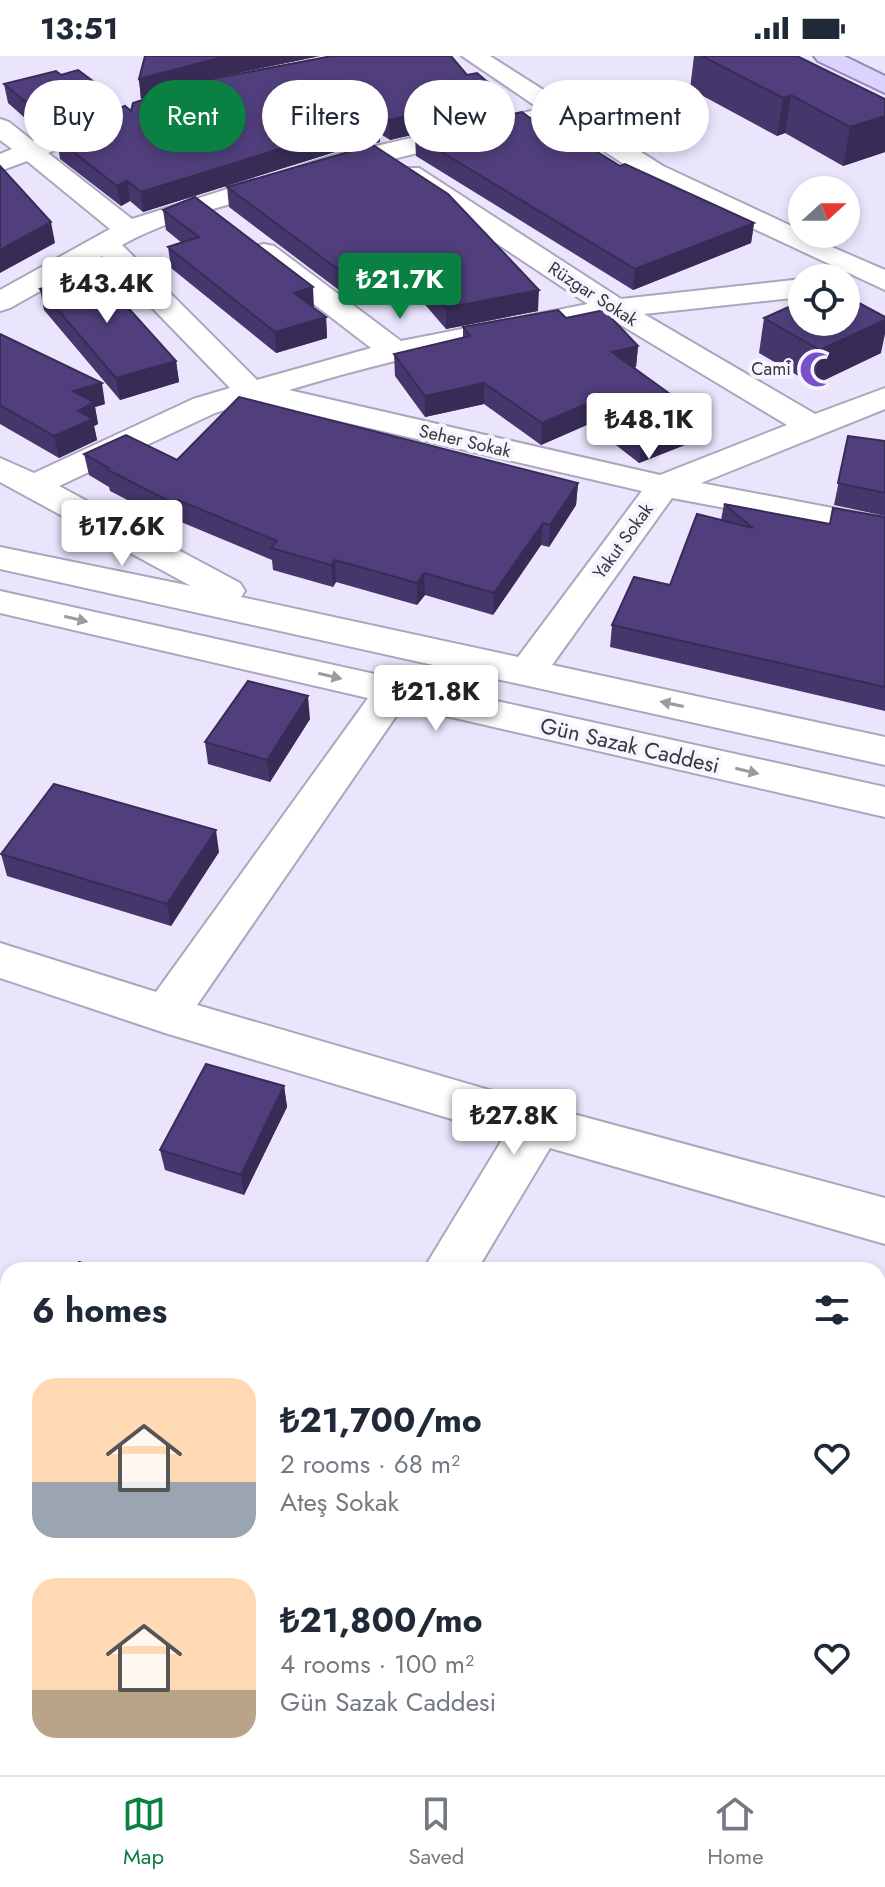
<!DOCTYPE html>
<html lang="en">
<head>
<meta charset="utf-8">
<style>
	body { margin:0; font-family:Jost,sans-serif; background:#f2f2f3; color:#1f2937; height:100vh; display:flex; flex-direction:column; font-size:30px; white-space:nowrap }
	* { box-sizing:border-box; margin:0 }
	p { font-size:26px; color:#747a83 }
	.icon { flex:none; width:44px; height:44px; fill:none; stroke:currentColor; stroke-width:2; stroke-linecap:round; stroke-linejoin:round }
	.map { position:relative; flex:1; overflow:hidden }
	.drawer { position:absolute; left:0px; top:1206px; width:886px; height:514px; display:flex; flex-direction:column; background:#fff; border-radius:24px 24px 0 0; box-shadow:0 4px 12px #0003 }
	.drawer>* { flex:none }
	.banner { position:absolute; left:24px; top:24px; width:838px; height:72px; display:flex; gap:16px }
	.needle { width:52px; rotate:69deg }
	.buttons { position:absolute; left:788px; top:120px; display:grid; gap:16px }
	.buttons a { display:grid; place-items:center; width:72px; height:72px; border-radius:50%; background:#fff; box-shadow:0 4px 12px #0003; font-size:40px }
	.price { position:absolute; translate:-50% -68px; padding:0 18px; border-radius:8px; background:#fff; color:#222; font-size:26px; line-height:52px; filter:drop-shadow(0 2px 4px #0008) }
	.price::after { content:''; position:absolute; left:50%; top:48px; width:24px; height:18px; margin-left:-12px; background:inherit; clip-path:polygon(0 0,100% 0,50% 100%) }
	.price.current { background:#0b8043; color:#fff }
	ul { padding:0; list-style:none }
	li { display:flex; align-items:center; gap:24px; height:200px; padding:0 32px }
	li span { display:grid; place-items:center; flex:none; width:224px; height:160px; border-radius:24px; color:#555 }
	li>.icon { margin-inline-start:auto }
	span .icon { width:96px; height:96px; fill:#fffc; stroke-width:1 }
	li b { font-size:34px }
	h2 { display:flex; justify-content:space-between; align-items:center; height:96px; padding:0 32px; font-size:34px }
	.chip { padding:0 28px; border-radius:36px; background:#fff; box-shadow:0 4px 12px #0003; font-size:28px; line-height:72px }
	.chip.current { background:#0b8043; color:#fff }
	.status { display:flex; justify-content:space-between; align-items:center; height:56px; padding:0 40px; background:#fff; direction:ltr }
	.status svg { height:22px; fill:currentColor }
	.dock { display:flex; justify-content:space-around; align-items:center; height:112px; border-top:2px solid #e0e1e3; background:#fff; font-size:22px; color:#747a83 }
	.dock a { display:grid; justify-items:center; gap:4px }
	.dock .current { color:#0b8043 }
	.map>svg:first-child { display:block }
	.lines { fill:none; stroke-linecap:round; stroke-linejoin:round }
	.minor-casing { stroke:#aba6bc; stroke-width:4 }
	.major-casing { stroke:#9488bb; stroke-width:4 }
	.minor { fill:#fff; fill-rule:evenodd }
	.major { fill:#dcd2fe; fill-rule:evenodd }
	.wall { fill:#45366b }
	.shaded-wall { fill:#382c57 }
	.building { fill:#503f7c; stroke:#382c57; stroke-width:2 }
	.oneway { fill:#9c9a9f }
	.labels { text-anchor:middle; stroke-width:8; stroke-linejoin:round; paint-order:stroke }
	.far-street-label { font-size:18px; fill:#38363f; stroke:#f6f5fe }
	.far-poi-label { font-size:18px; fill:#38363f; stroke:#f6f5fe; text-anchor:end }
	.street-label { font-size:22px; fill:#38363f; stroke:#f6f5fe }
</style>
</head>
<body>
<div class="status"><b>13:51</b><svg viewBox="0 0 49 12"><path d="M0 12V9h3v3zM5 12V6h3v6zM10 12V3h3v9zM15 12V0h3v12zM26 1h20v11H26zM47 4h2v5h-2z"/></svg></div>
<div class="map">
<svg width="885" height="1719" viewBox="0 0 885 1719">
	<rect width="100%" height="100%" fill="#eae5fd"/>
	<g class="lines">
		<defs>
			<path id="minor" d="M462,0H490L663,110L802,175V178L885,214V234L645,122L557,64C455,88 354,111 254,141C210,154 163,166 122,189L257,324L371,292L254,202L250,196L254,190L264,188L274,190L401,285L588,248L401,124L397,118L401,112H419L621,243L802,223V241L644,258L815,358L885,332V353L701,427L885,462V482L672,442L552,609L885,681V709L0,513V491L191,530L0,426V402L34,417L193,343L230,332L102,200L10,252L0,255V234L110,173L27,105L0,115V98L12,93L0,84V63L9,66L33,85L103,57H121L125,62L121,67L48,97L132,163L336,99L540,53ZM611,263L787,369L660,419L289,334C394,302 502,279 611,263ZM253,345L642,435L518,601L241,541L245,535L240,527L59,430L215,357Z
				M0,535L885,731V761L403,650L197,949L551,1052L885,1142V1188L550,1092L477,1214H423L505,1079L165,977L0,922V887L156,936L368,642L0,557Z
				M0,1453L8,1456V1514L0,1511Z"/>
			<path id="major" d="M814,0H844L885,20V37L818,5Z"/>
		</defs>
		<!-- minor casing -->
		<use href="#minor" class="minor-casing"/>
		<!-- major casing -->
		<use href="#major" class="major-casing"/>
		<!-- minor -->
		<use href="#minor" class="minor"/>
		<!-- major -->
		<use href="#major" class="major"/>
	</g>
	<!-- wall -->
	<path class="wall" d="M320,0L214,22L502,58L390,84L379,77L380,86L335,96L143,156L130,145L121,150L60,103L57,83L61,81L59,75L131,55L181,31L141,43L139,23Z
		M694,0H797L885,43V96L843,110L785,77L777,80L690,33Z
		M61,19L105,34L108,54L43,78L8,47L4,28Z
		M530,62L620,110L754,167L751,187L633,234L416,100L415,80Z
		M227,131L538,255L446,273L403,223L348,241L229,151Z
		M163,154L326,261L327,282L276,297L171,212L168,191L182,187L166,174Z
		M40,233L176,305L179,326L120,344L44,254Z
		M566,262L638,290L636,311L634,312L700,383L639,407L589,368L541,389L484,348L425,361L395,320L394,298L463,282V271Z
		M764,262L881,297L814,329L759,297Z
		M0,278L105,348L95,351L98,368L94,370L97,384L59,402L0,368Z
		M848,380L885,385V460L834,449Z
		M84,398L578,427L576,449L549,491L541,489L493,559L425,539L417,549L336,526L333,531L273,514L272,504L181,466L176,469L110,435L109,431L89,419Z
		M724,448L830,468L885,461V655L610,591L612,569L670,529L721,464Z
		M310,663L270,726L208,708L205,686Z
		M219,796L171,870L7,820L1,798Z
		M284,1030L287,1051L244,1139L165,1114L160,1094Z"/>
	<!-- shaded-wall -->
	<path class="shaded-wall" d="M226,0H320L218,21L141,43L139,23Z
		M105,34L108,54L43,78L40,58Z
		M503,39L502,58L390,84L389,64Z
		M791,39L785,77L777,80L783,42Z
		M378,57L380,86L335,96L143,156L141,136L374,62Z
		M885,60V96L843,110L850,71Z
		M127,125L130,145L121,150L117,130Z
		M51,166L55,187L0,217V194Z
		M754,167L751,187L633,234L635,213Z
		M403,202V223L348,241L347,220Z
		M313,231L314,252L294,237Z
		M539,234L538,255L446,273V252Z
		M326,261L327,282L276,297L275,276Z
		M885,264V278L881,297L814,329L820,294Z
		M638,290L636,311L610,317L612,296Z
		M176,305L179,326L120,344L116,322Z
		M102,327L105,348L95,351L98,368L94,370L97,384L59,402L54,380L73,335Z
		M484,327V348L425,361V340Z
		M591,346L589,368L541,389L542,367Z
		M703,362L700,383L639,407L642,385Z
		M578,427L576,449L549,491L550,469Z
		M178,444L181,466L176,469L173,447Z
		M543,467L541,489L493,559L494,537Z
		M335,504L336,526L333,531L331,509Z
		M424,517L425,539L417,549V527Z
		M308,640L310,663L270,726L267,704Z
		M216,774L219,796L171,870L167,848Z
		M284,1030L287,1051L244,1139L241,1119Z"/>
	<!-- building -->
	<path class="building" d="M145,0H226L139,23Z
		M332,0H451L467,19L477,17L503,39L389,64L378,57L374,62L379,66L334,76L141,136L127,125L117,130L57,83L65,80L59,75L125,50L131,55L133,47L206,24Z
		M702,0H797L885,43V60L850,71L791,39L783,42Z
		M78,14L105,34L40,58L4,28L56,15L61,19Z
		M522,56L530,62L540,60L620,110L625,108L754,167L635,213L415,80Z
		M373,89L448,138L539,234L446,252L403,202L347,220L227,131Z
		M0,110L51,166L0,194Z
		M195,141L313,231L294,237L326,261L275,276L168,191L199,181L163,154Z
		M95,215L176,305L116,322L40,233Z
		M846,240L885,261V264L820,294L764,262L802,245V266H846Z
		M558,254L566,262L604,254L638,290L612,296L703,362L642,385L591,346L542,367L484,327L425,340L394,298L470,280L463,271Z
		M0,278L102,327L73,335L94,346L78,355L93,363L54,380L0,349Z
		M239,341L578,427L550,469L543,467L494,537L424,517L417,527L335,504L331,509L271,492L277,485L178,444L173,447L106,413L109,412L84,398L126,379L177,404Z
		M848,380L885,385V437L838,427Z
		M724,448L830,468L833,452L885,461V631L612,569L634,521L670,529L697,458L753,472Z
		M248,625L308,640L267,704L205,686Z
		M54,728L216,774L167,848L1,798Z
		M206,1008L284,1030L241,1119L160,1094Z
		M79,1206L106,1214H75Z"/>
	<!-- one-way arrows -->
	<defs><path id="oneway-solid" d="M-6-.8H1V-3.2L6.5 0L1 3.2V.8H-6Z" transform="scale(2)"/></defs>
	<g class="oneway">
		<use href="#oneway-solid" transform="translate(76 563) rotate(13)"/>
		<use href="#oneway-solid" transform="translate(330 620) rotate(13)"/>
		<use href="#oneway-solid" transform="translate(672 648) rotate(-168)"/>
		<use href="#oneway-solid" transform="translate(747 715) rotate(13)"/>
	</g>
	<!-- icons -->
	<defs>
		<symbol id="mosque-bare" viewBox="-9 -9 18 18"><path d="M3.5-4.9A6 6 0 1 0 3.5 4.9A5 5 0 1 1 3.5-4.9Z" fill="#7850c9" stroke="#f6f5fe" stroke-width="2.5" paint-order="stroke"/></symbol>
	</defs>
	<g fill-rule="evenodd">
		<use href="#mosque-bare" x="792" y="288" width="51" height="51"/>
	</g>
	<g class="labels">
		<!-- far-street labels -->
		<g class="far-street-label">
			<text transform="translate(593 238) rotate(33)" y="6">Rüzgar Sokak</text>
			<text transform="translate(465 385) rotate(13)" y="6">Seher Sokak</text>
			<text transform="translate(623 485) rotate(-54)" y="6">Yakut Sokak</text>
		</g>
		<!-- far-poi labels -->
		<g class="far-poi-label">
			<text x="791" y="319">Cami</text>
		</g>
		<!-- street labels -->
		<g class="street-label">
			<text transform="translate(630 689) rotate(13)" y="8">Gün Sazak Caddesi</text>
		</g>
	</g>
</svg>
<div class="buttons">
<a><svg class="needle" viewBox="-14 -14 28 28"><path d="M0-13l5 13h-10z" fill="#e53935"/><path d="M0 13l5-13h-10z" fill="#747a83"/></svg></a>
<a><svg class="icon" aria-label="locate" viewBox="0 0 24 24"><circle cx="12" cy="12" r="6"/><path d="M12 2v4M12 18v4M2 12h4M18 12h4"/></svg></a>
</div>
<b class="price current" style="left:400px;top:265px">₺21.7K</b>
<b class="price" style="left:107px;top:269px">₺43.4K</b>
<b class="price" style="left:649px;top:405px">₺48.1K</b>
<b class="price" style="left:122px;top:512px">₺17.6K</b>
<b class="price" style="left:436px;top:677px">₺21.8K</b>
<b class="price" style="left:514px;top:1101px">₺27.8K</b>
<div class="banner">
<a class="chip">Buy</a>
<a class="chip current">Rent</a>
<a class="chip">Filters</a>
<a class="chip">New</a>
<a class="chip">Apartment</a>
</div>
<section class="drawer">
<h2>6 homes<svg class="icon" aria-label="filters" viewBox="0 0 24 24"><path d="M4 7h16M4 17h16"/><circle cx="9" cy="7" r="2"/><circle cx="15" cy="17" r="2"/></svg></h2>
<ul>
<li><span style="background:linear-gradient(#ffd9b3 65%,#9aa5b1 0)"><svg class="icon" aria-label="home" viewBox="0 0 24 24"><path d="M3 11l9-7 9 7M6 9v11h12V9"/></svg></span><div><b>₺21,700/mo</b><p>2 rooms · 68 m²</p><p>Ateş Sokak</p></div><svg class="icon" aria-label="heart" viewBox="0 0 24 24"><path d="M12 20l-8-8c-3-5 5-10 8-4 3-6 11-1 8 4z"/></svg></li>
<li><span style="background:linear-gradient(#ffd9b3 70%,#b9a48a 0)"><svg class="icon" aria-label="home" viewBox="0 0 24 24"><path d="M3 11l9-7 9 7M6 9v11h12V9"/></svg></span><div><b>₺21,800/mo</b><p>4 rooms · 100 m²</p><p>Gün Sazak Caddesi</p></div><svg class="icon" aria-label="heart" viewBox="0 0 24 24"><path d="M12 20l-8-8c-3-5 5-10 8-4 3-6 11-1 8 4z"/></svg></li>
</ul>
</section>
</div>
<nav class="dock">
<a class="current"><svg class="icon" aria-label="map" viewBox="0 0 24 24"><path d="M3 6l6-2 6 2 6-2v14l-6 2-6-2-6 2zM9 4v14M15 6v14"/></svg>Map</a>
<a><svg class="icon" aria-label="saved" viewBox="0 0 24 24"><path d="M7 4h10v16l-5-4-5 4z"/></svg>Saved</a>
<a><svg class="icon" aria-label="home" viewBox="0 0 24 24"><path d="M3 11l9-7 9 7M6 9v11h12V9"/></svg>Home</a>
</nav>
</body>
</html>
